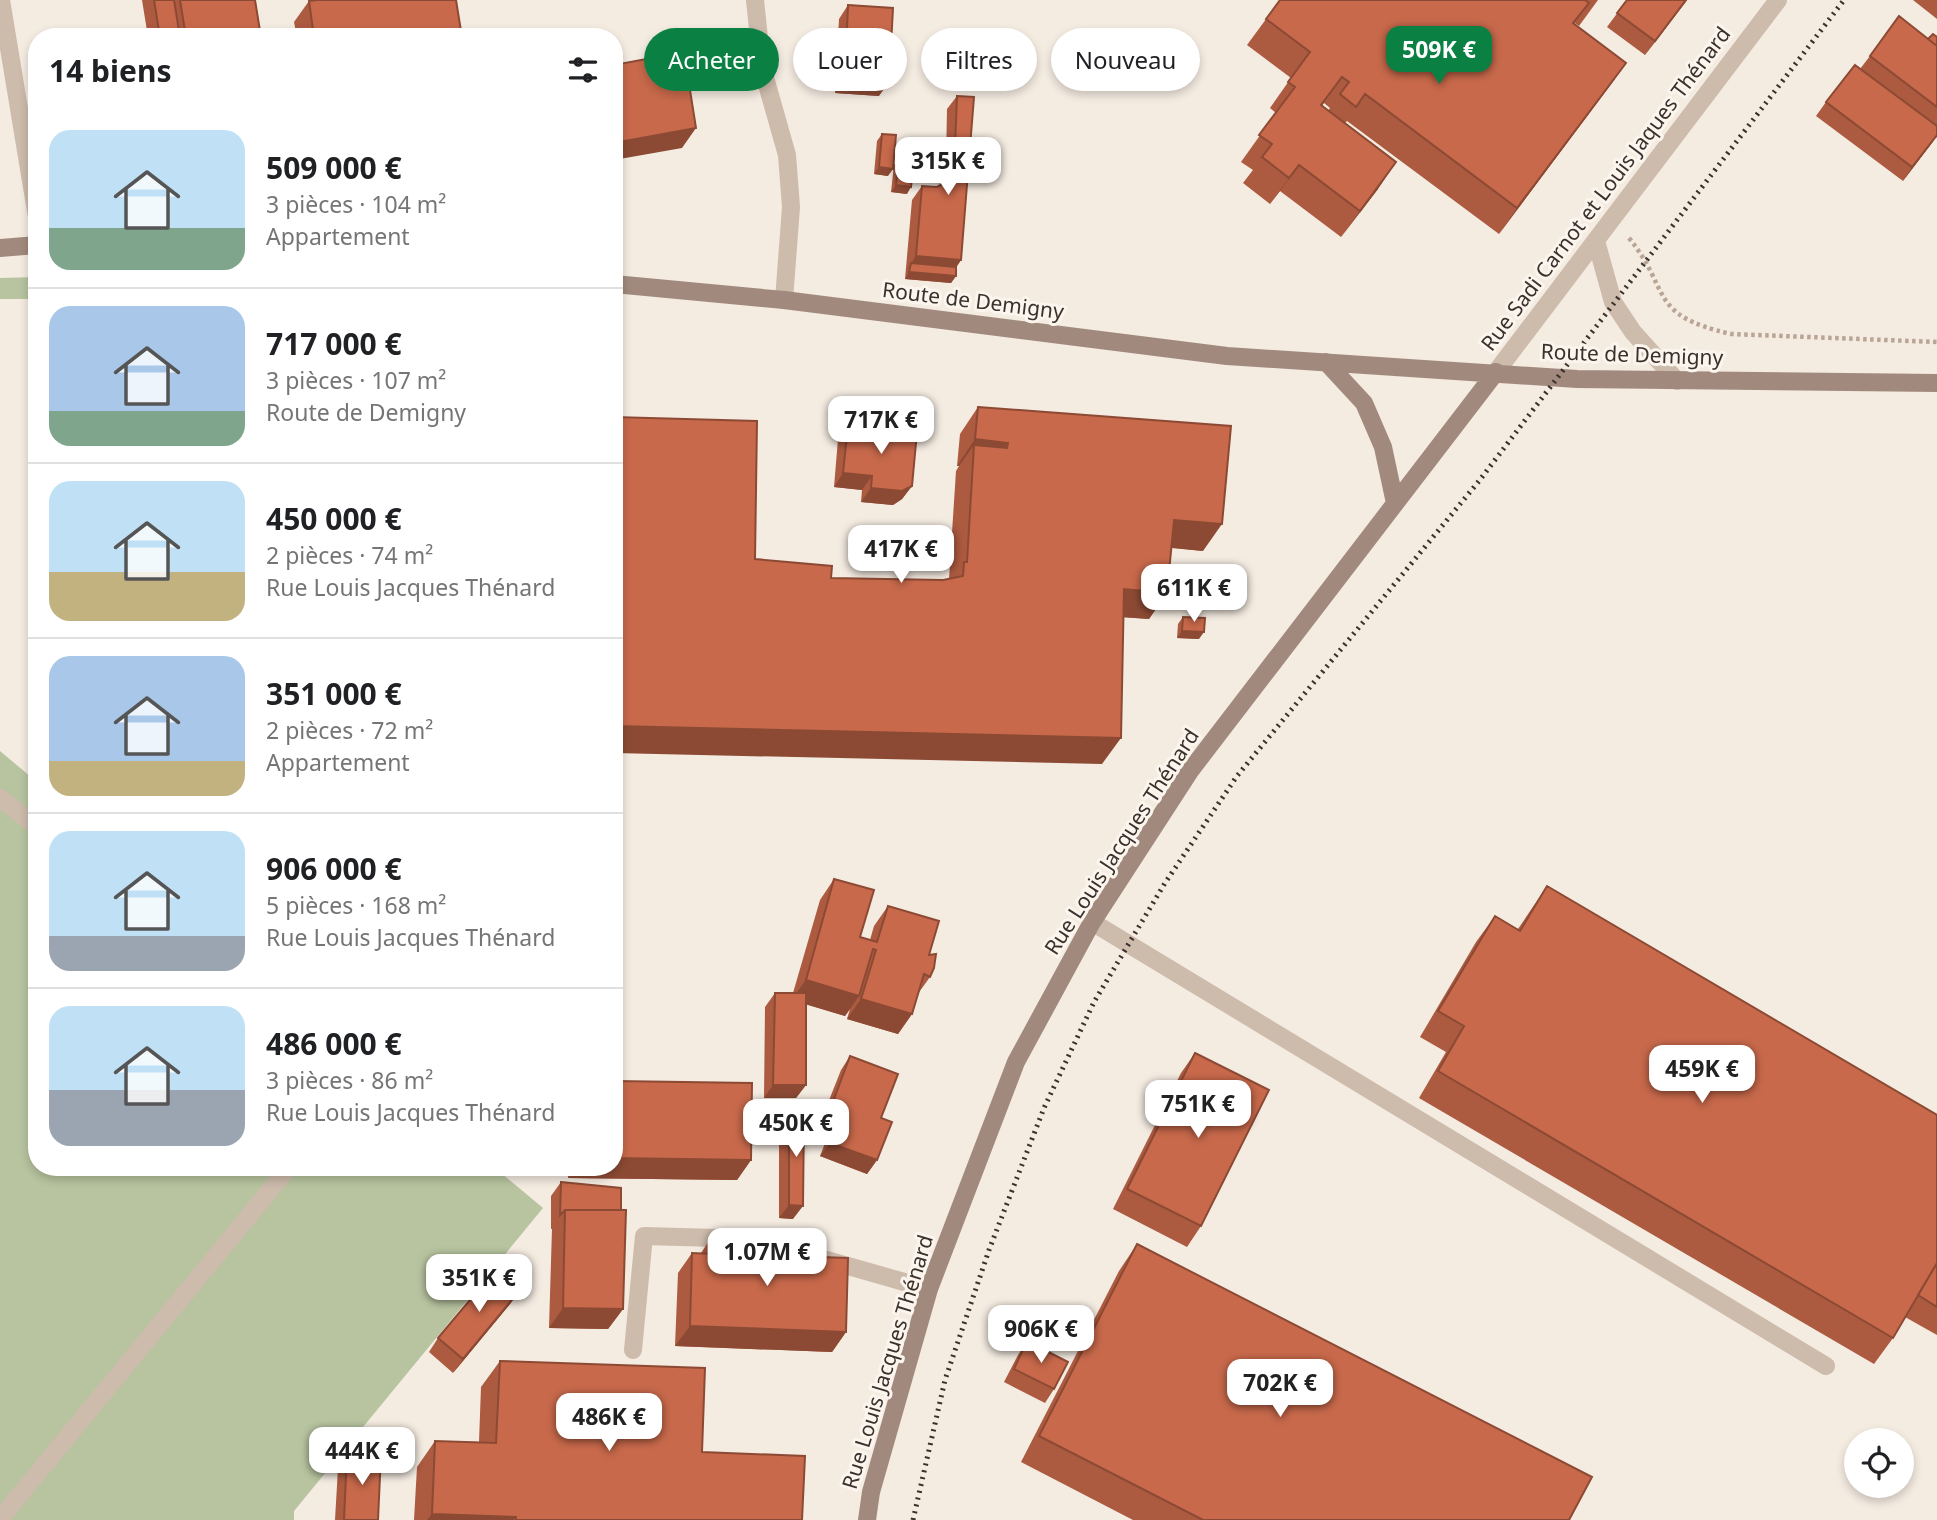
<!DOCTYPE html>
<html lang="fr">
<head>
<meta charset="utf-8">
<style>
	body { margin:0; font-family:"Noto Sans",sans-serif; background:#f6f6f6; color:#202124; height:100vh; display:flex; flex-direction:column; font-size:26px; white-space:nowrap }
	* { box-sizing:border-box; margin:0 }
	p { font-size:23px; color:#757577 }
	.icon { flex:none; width:38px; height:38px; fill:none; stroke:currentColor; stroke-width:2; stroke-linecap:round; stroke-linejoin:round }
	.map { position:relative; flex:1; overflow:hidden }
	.drawer { position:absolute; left:28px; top:28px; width:595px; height:1148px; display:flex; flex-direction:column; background:#fff; border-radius:28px; box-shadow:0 4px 10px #0003 }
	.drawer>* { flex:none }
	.hud { position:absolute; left:644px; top:28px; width:665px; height:63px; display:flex; gap:14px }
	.buttons { position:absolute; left:1844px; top:1428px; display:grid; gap:14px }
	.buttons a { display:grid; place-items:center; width:70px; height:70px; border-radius:50%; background:#fff; box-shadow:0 4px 10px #0003; font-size:35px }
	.price { position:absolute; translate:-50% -60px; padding:0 16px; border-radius:14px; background:#fff; color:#222; font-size:23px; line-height:46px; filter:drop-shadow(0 2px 4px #0008) }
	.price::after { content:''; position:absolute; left:50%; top:42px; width:21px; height:16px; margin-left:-10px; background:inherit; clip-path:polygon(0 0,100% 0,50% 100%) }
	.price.active { background:#0b8043; color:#fff }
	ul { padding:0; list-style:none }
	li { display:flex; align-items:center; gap:21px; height:175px; padding:0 21px }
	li+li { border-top:2px solid #e0e0e0 }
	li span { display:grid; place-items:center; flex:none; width:196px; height:140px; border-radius:21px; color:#555 }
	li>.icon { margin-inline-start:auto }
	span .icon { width:84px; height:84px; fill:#fffc; stroke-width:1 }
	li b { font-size:30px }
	h2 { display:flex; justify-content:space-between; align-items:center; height:84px; padding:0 21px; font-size:30px }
	.pill { padding:0 24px; border-radius:32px; background:#fff; box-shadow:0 4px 10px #0003; font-size:24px; line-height:63px }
	.pill.active { background:#0b8043; color:#fff }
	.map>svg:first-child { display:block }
	.green { fill:#b8c4a0 }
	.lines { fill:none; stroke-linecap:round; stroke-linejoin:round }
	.path { stroke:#b9a596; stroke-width:4.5; stroke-dasharray:3.5 3.5; stroke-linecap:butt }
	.lane { stroke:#cdbbac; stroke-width:18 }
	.street { stroke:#cdbbac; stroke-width:18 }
	.secondary { stroke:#a18a7d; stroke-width:18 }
	.rail { stroke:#3b302b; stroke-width:5; stroke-dasharray:2 5; stroke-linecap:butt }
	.wall { fill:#ac5a40; fill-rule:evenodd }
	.shaded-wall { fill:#8c4a34 }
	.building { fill:#c8694b; stroke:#8c4a34; stroke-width:2 }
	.labels { text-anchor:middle; stroke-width:6; stroke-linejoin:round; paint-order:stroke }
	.street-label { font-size:21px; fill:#3b302b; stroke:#fbf5ee }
</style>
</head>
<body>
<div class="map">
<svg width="1937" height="1520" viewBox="0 0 1937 1520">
	<rect width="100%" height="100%" fill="#f4ebe1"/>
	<!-- green -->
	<path class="green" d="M37,277V299H0V278Z
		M0,751L37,782V1167H494L543,1208L294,1511V1520H0Z"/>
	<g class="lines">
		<!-- path -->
		<path class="path" d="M1629,238C1672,291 1647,315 1731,334L1937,342"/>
		<!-- lane -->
		<path class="lane" d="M1,0L37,217
			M0,798L37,827
			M1092,922L1826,1366
			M633,1350L644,1236L753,1239L929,1289
			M0,1519L289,1167"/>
		<!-- street -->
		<path class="street" d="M755,0L762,67L787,155L791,207L784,300
			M1596,241L1613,302L1633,332L1677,381
			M1496,372L1778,0"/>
		<!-- secondary -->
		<path class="secondary" d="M0,248L37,245
			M614,284L784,300L1227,356L1577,379L1937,383
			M1326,362L1364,403L1383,447L1395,503
			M867,1520L871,1492L929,1289L1016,1062L1092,922L1190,771L1496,372"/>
		<!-- rail -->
		<path class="rail" d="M913,1520L945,1380L989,1250L1044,1108L1094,1002L1165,883L1237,776L1479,481L1844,0"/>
	</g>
	<!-- wall -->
	<path class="wall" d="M142,0H255L261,37H148Z
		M1280,0H1598L1579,26L1575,23V24L1615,79L1499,234L1347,121L1345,123L1378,189L1341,237L1280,191L1270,204L1243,183L1253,170L1241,162L1276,113L1270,108L1291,78L1247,45ZM1324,103L1330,108L1328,111L1322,106Z
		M1627,0H1687L1645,55L1607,27Z
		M1913,0H1937V19Z
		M309,1L462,37H297L294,22Z
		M848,5L879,96L835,93L839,19Z
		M1937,37V138L1936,137L1903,181L1816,116L1826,102L1860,69L1870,56Z
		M957,96L961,260L956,267V276L951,283L905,279L912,200L922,186L937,187L942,185L946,160L947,109Z
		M882,134L888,176L874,174L877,141Z
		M899,158L907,194L891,192L894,165Z
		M978,407L1203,551L1171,548L1167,593L1149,619L1123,617L1102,764L755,559L831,578L943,580L949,579L956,471L959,466H957L960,434Z
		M848,425L912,486L902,499L893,505L861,502L862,490L834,487L838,439Z
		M1183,617L1199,639L1177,638L1178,624Z
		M834,879L860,937L870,940L874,926L888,906L929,955L930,977L917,995L912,1014L898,1034L847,1019L850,1009L845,1016L806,1004V1085L796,1098H764L765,1007L775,993H793L820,900Z
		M1547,886L1937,1115V1335L1905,1317L1893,1338L1874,1364L1419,1098L1446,1052L1420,1037L1476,942L1495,916L1518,929Z
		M1195,1053L1201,1226L1187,1247L1113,1209L1181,1073Z
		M850,1056L881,1118L877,1160L867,1174L820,1156L835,1117L824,1113L841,1070Z
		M789,1114L793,1219L779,1218V1128Z
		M751,1160L737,1180L568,1178V1167H614Z
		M561,1182L623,1309L608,1329L549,1328L552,1229H551V1196Z
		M715,1232L764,1255L846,1332L832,1352L675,1346L678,1273L692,1253H701Z
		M1137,1244L1569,1520H1133L1021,1462L1119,1271Z
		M520,1290L510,1304L453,1373L429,1352L438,1338Z
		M1027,1341L1054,1389L1045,1403L1004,1382L1018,1355Z
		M500,1361L702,1452L802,1520H414L417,1467L435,1441L479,1442L481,1387Z
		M347,1454L378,1520H335L338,1468Z"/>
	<!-- shaded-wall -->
	<path class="shaded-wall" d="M1686,0H1687L1645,55L1655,41Z
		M1626,63L1607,89L1499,234L1517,208Z
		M845,79L889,82L879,96L835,93Z
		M696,128L682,148L614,160V143Z
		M1937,136L1932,143L1903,181L1912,167Z
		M1396,162L1378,189L1341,237L1360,211Z
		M1299,165L1280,191L1270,204L1289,178Z
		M879,167L893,169L888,176L874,174Z
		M896,185L911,187L907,194L891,192Z
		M916,256L961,260L952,274L911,263Z
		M909,272L956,276L951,283L905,279Z
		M975,439L1008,443L989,469L974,445L959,466H957Z
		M843,473L872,476L862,490L834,487Z
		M912,486L902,499L893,505L861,502L871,488Z
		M1174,520L1222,524L1203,551L1156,546Z
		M1124,589L1167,593L1149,619L1105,616Z
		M1182,631L1204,632L1199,639L1177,638Z
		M614,726L1121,738L1102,764L614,753Z
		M806,980L859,996L845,1016L791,1000Z
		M861,999L912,1014L898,1034L847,1019Z
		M773,1085H806L796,1098H764Z
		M834,1099L844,1103L835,1117L824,1113Z
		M830,1143L877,1160L867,1174L820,1156Z
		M614,1158L751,1160L737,1180L568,1178L576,1167H614Z
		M789,1205L803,1206L793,1219L779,1218Z
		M520,1290L510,1304L453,1373L463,1359Z
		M563,1308L623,1309L608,1329L549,1328Z
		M690,1326L846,1332L832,1352L675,1346Z
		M432,1514L516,1517L514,1520H427Z"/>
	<!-- building -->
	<path class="building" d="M154,0H174L180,37H160Z
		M180,0H255L261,37H186Z
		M317,0H456L462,37H314L309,1Z
		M1280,0H1585L1589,3L1573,23L1626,63L1517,208L1365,94L1356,107L1340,94L1349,82L1342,77L1321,105L1396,162L1360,211L1299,165L1289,178L1262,157L1272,144L1259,135L1295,87L1288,82L1310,52L1266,19Z
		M1627,0H1686L1655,41L1617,13Z
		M848,5L893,8L889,82L845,79Z
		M1899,16L1937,46V107L1870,56Z
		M1933,34L1937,37V46L1928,39Z
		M684,52L696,128L614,143V65Z
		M1855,65L1937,126V135L1912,167L1826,102Z
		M957,96L974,97L961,260L916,256L922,186L937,187L950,180L955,147Z
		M882,134L896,135L893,169L879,167Z
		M899,158L914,159L911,187L896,185Z
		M911,263L956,267V276L909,272Z
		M978,407L1231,426L1222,524L1174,520L1167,593L1124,589L1121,738L614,726V417L757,421L755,559L832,566L831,578L943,580L963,576L964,562H967L974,445L1007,448L1008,443L975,439Z
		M848,425L917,432L912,486L902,491L871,488L872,476L843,473Z
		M1183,617L1205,618L1204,632L1182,631Z
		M834,879L874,890L860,937L877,942L888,906L939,921L929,955L936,954L934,968L930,977L924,974L912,1014L861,999L876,950L873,949L859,996L806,980Z
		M1547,886L1937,1115V1263L1893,1338L1438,1071L1464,1026L1438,1011L1495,916L1520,931Z
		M775,993H806V1085H773Z
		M1195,1053L1269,1090L1201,1226L1127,1189Z
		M850,1056L898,1074L881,1118L892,1122L877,1160L830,1143L844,1103L834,1099Z
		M614,1081L752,1083L751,1160L614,1158Z
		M789,1114H804L803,1206L789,1205Z
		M561,1182L621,1188V1210H565L560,1215Z
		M565,1210H626L623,1309L563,1308Z
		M715,1232L764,1234V1255L848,1258L846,1332L690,1326L692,1253L715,1254Z
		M1137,1244L1592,1477L1569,1520H1203L1039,1436Z
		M1937,1263V1307L1918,1295Z
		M495,1270L520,1290L463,1359L438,1338Z
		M1027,1341L1068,1362L1054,1389L1014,1369Z
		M500,1361L705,1368L702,1452L805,1456L802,1520H516V1517L432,1514L435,1441L496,1443Z
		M347,1454H381L378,1520H344Z"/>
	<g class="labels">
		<!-- street labels -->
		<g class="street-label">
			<text transform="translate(1606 189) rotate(-53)" y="7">Rue Sadi Carnot et Louis Jaques Thénard</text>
			<text transform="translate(973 301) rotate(7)" y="7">Route de Demigny</text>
			<text transform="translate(1632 355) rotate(2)" y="7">Route de Demigny</text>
			<text transform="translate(1122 842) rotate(-57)" y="7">Rue Louis Jacques Thénard</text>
			<text transform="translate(888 1362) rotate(-73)" y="7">Rue Louis Jacques Thénard</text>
		</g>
	</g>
</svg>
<div class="buttons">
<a><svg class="icon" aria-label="locate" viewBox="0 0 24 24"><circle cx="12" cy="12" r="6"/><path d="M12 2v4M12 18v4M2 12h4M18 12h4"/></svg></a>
</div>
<b class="price active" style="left:1439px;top:86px">509K €</b>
<b class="price" style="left:948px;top:197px">315K €</b>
<b class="price" style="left:881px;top:456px">717K €</b>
<b class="price" style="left:901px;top:585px">417K €</b>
<b class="price" style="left:1194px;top:624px">611K €</b>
<b class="price" style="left:1702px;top:1105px">459K €</b>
<b class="price" style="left:1198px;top:1140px">751K €</b>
<b class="price" style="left:796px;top:1159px">450K €</b>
<b class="price" style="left:767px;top:1288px">1.07M €</b>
<b class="price" style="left:479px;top:1314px">351K €</b>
<b class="price" style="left:1041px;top:1365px">906K €</b>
<b class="price" style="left:1280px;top:1419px">702K €</b>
<b class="price" style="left:609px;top:1453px">486K €</b>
<b class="price" style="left:362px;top:1487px">444K €</b>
<div class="hud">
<a class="pill active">Acheter</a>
<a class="pill">Louer</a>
<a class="pill">Filtres</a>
<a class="pill">Nouveau</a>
</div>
<section class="drawer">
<h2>14 biens<svg class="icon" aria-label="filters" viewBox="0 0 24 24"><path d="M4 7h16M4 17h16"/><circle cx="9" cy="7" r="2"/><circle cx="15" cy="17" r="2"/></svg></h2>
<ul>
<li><span style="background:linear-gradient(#bfe0f5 70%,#7fa58c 0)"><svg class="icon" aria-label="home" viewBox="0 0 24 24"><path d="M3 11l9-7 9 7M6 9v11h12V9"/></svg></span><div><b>509 000 €</b><p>3 pièces · 104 m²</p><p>Appartement</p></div></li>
<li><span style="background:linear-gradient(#a9c7e8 75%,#7fa58c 0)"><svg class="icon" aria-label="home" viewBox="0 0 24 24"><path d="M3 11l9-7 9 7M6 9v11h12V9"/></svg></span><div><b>717 000 €</b><p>3 pièces · 107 m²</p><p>Route de Demigny</p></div></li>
<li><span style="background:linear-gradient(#bfe0f5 65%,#c2b280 0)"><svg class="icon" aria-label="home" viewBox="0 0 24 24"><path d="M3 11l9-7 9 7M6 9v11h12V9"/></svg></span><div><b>450 000 €</b><p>2 pièces · 74 m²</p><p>Rue Louis Jacques Thénard</p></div></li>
<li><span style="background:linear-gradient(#a9c7e8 75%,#c2b280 0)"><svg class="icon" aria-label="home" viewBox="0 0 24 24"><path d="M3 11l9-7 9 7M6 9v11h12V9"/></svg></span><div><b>351 000 €</b><p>2 pièces · 72 m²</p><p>Appartement</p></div></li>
<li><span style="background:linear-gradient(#bfe0f5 75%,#9aa5b1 0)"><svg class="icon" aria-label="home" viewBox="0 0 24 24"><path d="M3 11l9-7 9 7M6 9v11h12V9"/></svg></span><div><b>906 000 €</b><p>5 pièces · 168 m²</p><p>Rue Louis Jacques Thénard</p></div></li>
<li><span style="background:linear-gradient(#bfe0f5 60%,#9aa5b1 0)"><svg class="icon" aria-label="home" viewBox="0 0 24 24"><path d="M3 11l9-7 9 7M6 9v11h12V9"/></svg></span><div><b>486 000 €</b><p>3 pièces · 86 m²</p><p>Rue Louis Jacques Thénard</p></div></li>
</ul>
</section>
</div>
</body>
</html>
